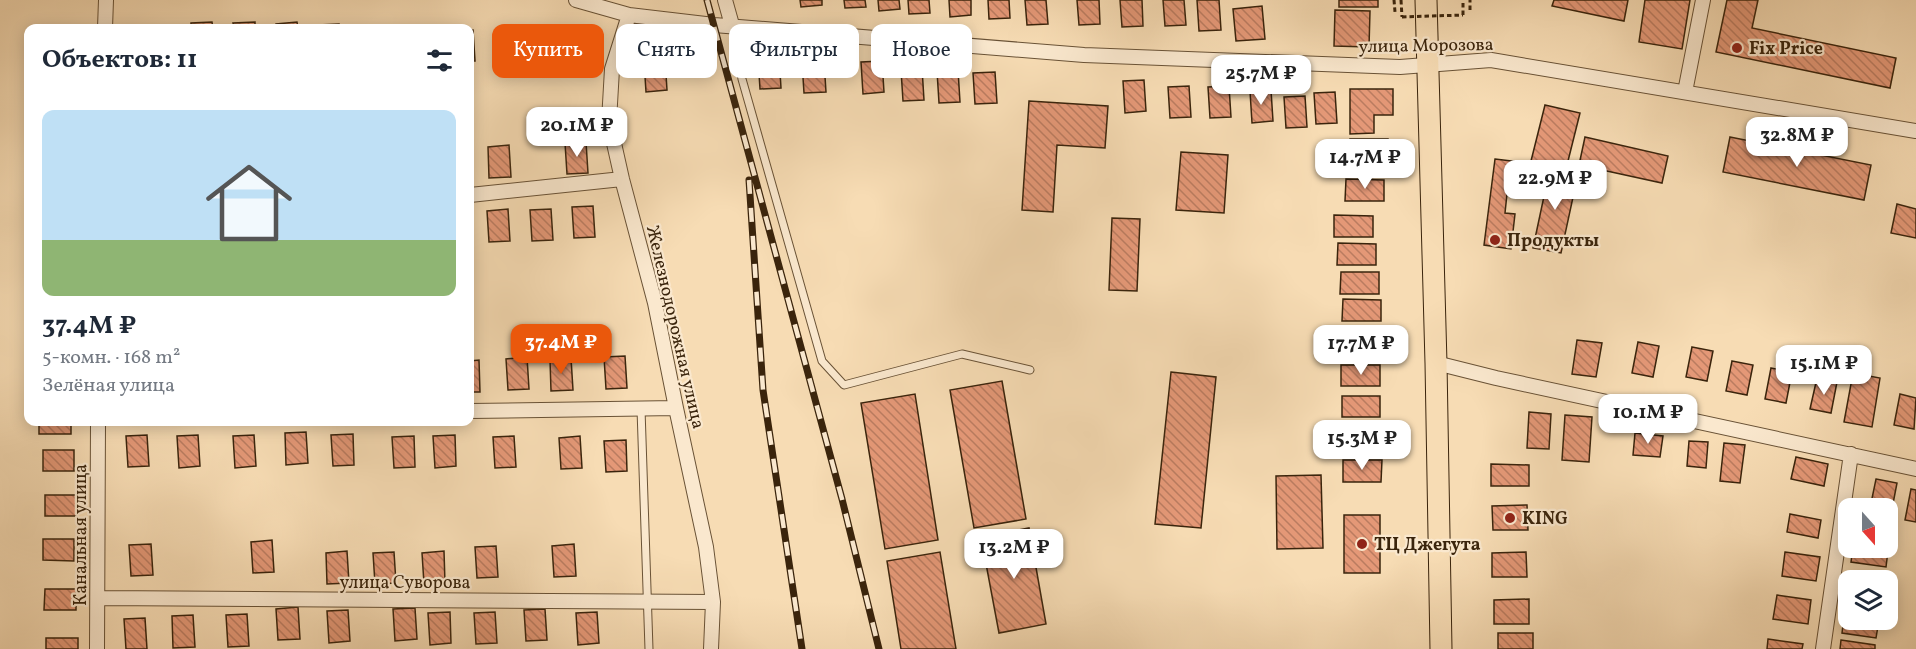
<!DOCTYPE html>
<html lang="ru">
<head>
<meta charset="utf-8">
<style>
	body { margin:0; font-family:Vollkorn,serif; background:#f6f6f7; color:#1f2937; height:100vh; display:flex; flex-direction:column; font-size:22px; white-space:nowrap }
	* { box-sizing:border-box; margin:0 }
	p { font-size:20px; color:#747a83 }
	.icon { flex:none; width:33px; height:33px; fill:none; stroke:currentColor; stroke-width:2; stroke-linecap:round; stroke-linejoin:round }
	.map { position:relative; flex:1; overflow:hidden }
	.sheet { position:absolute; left:24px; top:24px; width:450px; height:402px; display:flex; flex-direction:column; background:#fff; border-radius:12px; box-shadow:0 3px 15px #0003 }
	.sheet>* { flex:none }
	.guide { position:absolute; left:492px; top:24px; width:570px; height:54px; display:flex; gap:12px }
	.needle { width:39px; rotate:159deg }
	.fabs { position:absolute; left:1838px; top:498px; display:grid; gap:12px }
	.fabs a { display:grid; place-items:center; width:60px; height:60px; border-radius:12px; background:#fff; box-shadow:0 3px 15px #0003; font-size:30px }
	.price { position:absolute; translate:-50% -51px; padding:0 14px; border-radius:12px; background:#fff; color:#222; font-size:20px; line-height:39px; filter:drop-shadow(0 2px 3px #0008) }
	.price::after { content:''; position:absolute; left:50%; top:36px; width:18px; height:14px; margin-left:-9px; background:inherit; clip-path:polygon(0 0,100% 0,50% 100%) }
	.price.current { background:#ea580c; color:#fff }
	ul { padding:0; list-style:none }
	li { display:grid; align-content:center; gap:12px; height:318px; padding:0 18px }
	li span { display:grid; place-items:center; height:186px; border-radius:12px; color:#555 }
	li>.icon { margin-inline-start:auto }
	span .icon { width:108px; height:108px; fill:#fffc; stroke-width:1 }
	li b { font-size:26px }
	h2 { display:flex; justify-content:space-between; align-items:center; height:72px; padding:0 18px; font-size:26px }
	.pill { padding:0 21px; border-radius:12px; background:#fff; box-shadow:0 3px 15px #0003; font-size:21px; line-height:54px }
	.pill.current { background:#ea580c; color:#fff }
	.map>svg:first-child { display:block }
	.building { fill:url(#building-back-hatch); stroke:#3a240c; stroke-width:1.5 }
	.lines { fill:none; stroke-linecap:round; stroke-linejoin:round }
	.service-casing { stroke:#695236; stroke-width:9 }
	.minor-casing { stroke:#695236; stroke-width:16 }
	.primary-casing { stroke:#3a240c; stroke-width:23 }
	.path { stroke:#3a240c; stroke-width:3; stroke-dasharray:4.5 3; stroke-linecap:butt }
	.service { stroke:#fae8ce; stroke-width:7 }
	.minor { stroke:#fae8ce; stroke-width:14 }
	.primary { stroke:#f7dcb4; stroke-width:21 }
	.rail-casing { stroke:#3a240c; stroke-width:7 }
	.rail { stroke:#fae8ce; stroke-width:4.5; stroke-dasharray:14; stroke-linecap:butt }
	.path-bridge { stroke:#3a240c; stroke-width:3; stroke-dasharray:4.5 3; stroke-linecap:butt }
	.poi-dot { fill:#8f2418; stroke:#fae8ce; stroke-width:2 }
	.labels { text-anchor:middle; stroke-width:4.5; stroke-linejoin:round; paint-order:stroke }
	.street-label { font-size:18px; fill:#3a240c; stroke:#fae8ce }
	.poi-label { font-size:18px; font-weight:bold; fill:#3a240c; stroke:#fae8ce; text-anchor:start }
</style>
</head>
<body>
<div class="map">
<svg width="1916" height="649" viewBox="0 0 1916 649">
	<defs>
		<pattern id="building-back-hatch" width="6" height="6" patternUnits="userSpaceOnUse" patternTransform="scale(1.5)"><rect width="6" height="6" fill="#e49877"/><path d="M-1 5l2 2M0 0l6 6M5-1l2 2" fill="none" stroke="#ba7c60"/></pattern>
	</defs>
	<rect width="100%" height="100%" fill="#f7dcb4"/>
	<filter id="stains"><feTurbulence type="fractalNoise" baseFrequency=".00333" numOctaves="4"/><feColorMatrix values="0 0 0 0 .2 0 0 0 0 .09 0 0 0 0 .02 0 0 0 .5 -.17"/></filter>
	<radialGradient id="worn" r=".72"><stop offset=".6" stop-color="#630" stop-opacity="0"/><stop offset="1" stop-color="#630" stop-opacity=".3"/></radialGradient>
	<!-- building -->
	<path class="building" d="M800,0H822V5L801,7Z
		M844,0H865L866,7L845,8Z
		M878,0H899L900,9L879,11Z
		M908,0H929L930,13L909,14Z
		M949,0H971V15L950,17Z
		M988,0H1009L1010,18L989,19Z
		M1025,0H1046L1048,24L1027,25Z
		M1077,0H1099L1100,24L1079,25Z
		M1120,0H1142L1143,26L1122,27Z
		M1163,0H1184L1186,25L1165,26Z
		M1197,0H1219L1221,30L1199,31Z
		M1339,0H1378V7H1339Z
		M1554,0H1628L1624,21L1552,6Z
		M1645,0H1690L1682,49L1639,42Z
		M1727,0H1758L1752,28L1896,58L1890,88L1716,52Z
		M1262,6L1265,39L1236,41L1233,9Z
		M1335,10L1370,11L1369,47L1334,46Z
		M212,22L213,28H191V23Z
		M255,22V28H234L233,23Z
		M297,22L298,28H276V24Z
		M339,24V28H318V25Z
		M166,25V28H144V26Z
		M379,25V28H358V26Z
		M595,28L597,60L575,61L574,30Z
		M519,29L520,60L499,62L497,30Z
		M558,29L560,60L539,61L537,30Z
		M470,30H473L475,61H470Z
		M779,56L781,88L760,89L758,58Z
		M665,59L667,90L646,92L644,61Z
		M824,61L826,92L804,93L802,62Z
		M882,61L884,92L863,94L861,62Z
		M922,68L924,100L903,101L901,70Z
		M958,70L960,102L939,103L937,71Z
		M995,72L997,103L975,104L973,73Z
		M1144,80L1146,111L1125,113L1123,81Z
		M1189,86L1191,117L1170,118L1168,87Z
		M1229,86L1231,117L1210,118L1208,87Z
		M1350,89H1393V115H1374V133L1350,134Z
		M1271,90L1273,121L1252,123L1250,91Z
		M1335,92L1337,123L1316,124L1314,93Z
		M1305,96L1307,127L1286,128L1284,97Z
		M1029,101L1108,106L1105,148L1057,145L1053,212L1022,210Z
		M1545,105L1580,113L1566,169L1531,161Z
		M1585,137L1668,156L1662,183L1579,165Z
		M1730,137L1871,165L1864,200L1723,172Z
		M1350,139H1388V160H1349Z
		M586,142L588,173L567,174L565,143Z
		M509,145L511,177L489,178L488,147Z
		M1181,152L1228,155L1224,213L1176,210Z
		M1495,159L1529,163L1525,196L1507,194L1505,213L1515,214L1511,249L1484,245Z
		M1550,168L1578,174L1561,253L1533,248Z
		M1346,179L1384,180V201H1345Z
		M1897,204L1916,209V238L1891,233Z
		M593,206L595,237L574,238L572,207Z
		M508,209L510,241L489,242L487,211Z
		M551,209L553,240L532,241L530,210Z
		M1334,215L1373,216V237H1334Z
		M1112,218L1140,219L1137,291L1109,290Z
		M1338,243L1376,244V265H1337Z
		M1341,272H1379V294H1340Z
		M1343,299L1381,300V321H1342Z
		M1342,332H1380V354L1341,353Z
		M1577,340L1602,343L1596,377L1572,374Z
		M1638,342L1659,346L1653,377L1632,373Z
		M1692,347L1713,351L1707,381L1686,377Z
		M625,356L627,388L606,389L604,357Z
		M527,357L529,389L508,390L506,359Z
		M571,358L573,390L551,391L550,360Z
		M479,360L480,392H470V361Z
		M1732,361L1753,365L1747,395L1726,391Z
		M1341,365H1380V386H1341Z
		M1771,368L1792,372L1786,403L1765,399Z
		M1171,372L1216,377L1201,528L1155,524Z
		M1853,373L1880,378L1872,427L1844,422Z
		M1817,378L1837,382L1831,413L1810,409Z
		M1002,381L1026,519L974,528L950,390Z
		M915,394L938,540L885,549L861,403Z
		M1900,394L1916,398L1914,429L1894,425Z
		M1342,396H1380V417H1342Z
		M1529,412L1551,414L1549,449L1527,448Z
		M1565,415L1592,417L1589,462L1562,460Z
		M39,422H71V434H39Z
		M1345,430H1384V452L1345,451Z
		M306,432L308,463L286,465L285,433Z
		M1635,433L1663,436L1660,457L1633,455Z
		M353,434L354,465L333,466L331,435Z
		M147,435L149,466L128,467L126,436Z
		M198,435L200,466L179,468L177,436Z
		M254,435L256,466L235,468L233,436Z
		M455,435L456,466L435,468L433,436Z
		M414,436L415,467L394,468L392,437Z
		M514,436L516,467L495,468L493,437Z
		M580,436L582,468L561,469L559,438Z
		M626,440L627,471L606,472L604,441Z
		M1689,441L1708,442L1706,468L1687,466Z
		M1724,443L1745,445L1740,483L1720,481Z
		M43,450H74V471H43Z
		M1796,457L1828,464L1824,486L1791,479Z
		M1343,460H1382L1381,482H1343Z
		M1491,464L1529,465V486H1491Z
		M1321,475L1323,548L1277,549L1276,476Z
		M1876,479L1897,483L1891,514L1887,513V508H1870Z
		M1911,489L1916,490V522L1905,520Z
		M45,495H76V516H45Z
		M1527,505L1528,530H1493L1492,506Z
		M1790,514L1821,520L1818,538L1787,532Z
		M1344,515H1380V573H1344Z
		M1029,528L1046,624L999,633L981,537Z
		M43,539H74V561L43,560Z
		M272,540L274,572L253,573L251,542Z
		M1887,543H1889L1886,567L1851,562L1853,548H1887Z
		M151,544L153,575L131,576L129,545Z
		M574,544L576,576L554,577L552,546Z
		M496,546L498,577L477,578L475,547Z
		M347,551L349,583L327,584L326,553Z
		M444,551L445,583L424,584L422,553Z
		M394,552L396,583L375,584L373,553Z
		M940,552L956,649H901L887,561Z
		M1526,552L1527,577H1492V553Z
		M1785,552L1820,557L1816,581L1782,576Z
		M1852,577L1878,580H1851Z
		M45,589H76V610H44Z
		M1777,595L1811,600L1808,624L1773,619Z
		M1529,599V624H1494V600Z
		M298,607L300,639L278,640L276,609Z
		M415,608L417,639L395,641L393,609Z
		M545,609L547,640L526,641L524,610Z
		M1845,609L1848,610V620H1879L1876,638L1842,633Z
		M348,610L350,641L329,643L327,611Z
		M450,612L451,643L430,645L428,613Z
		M495,612L497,643L476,644L474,613Z
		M597,612L599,643L578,645L576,613Z
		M247,614L249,646L228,647L226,615Z
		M193,615L195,647L173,648L172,616Z
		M145,618L147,649H126L124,619Z
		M1498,633H1533V649H1498Z
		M46,638H78V649H46Z
		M1768,639L1803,644L1802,649H1767Z
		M1841,640L1875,645V649H1840Z"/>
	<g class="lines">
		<defs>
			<path id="service" d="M732,25L742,79L822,361L844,385L962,354L1030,370
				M641,409L649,649"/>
			<path id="minor" d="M576,0L629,15L714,25L1084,55L1400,67L1491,60L1916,131
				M725,0L732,25
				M629,15L612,69L609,121L622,179L655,303L676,408L706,547L713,602L711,649
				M105,28L106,0
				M1685,92L1703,0
				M470,195L622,179
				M1436,363L1496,378L1916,469
				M470,411L676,408
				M98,598L713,602
				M97,649L98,422
				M1823,649L1851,454"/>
			<path id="primary" d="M1426,0L1436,363L1441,649"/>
		</defs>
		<!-- service casing -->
		<use href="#service" class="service-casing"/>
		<!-- minor casing -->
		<use href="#minor" class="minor-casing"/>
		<!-- primary casing -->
		<use href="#primary" class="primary-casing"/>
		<!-- path -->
		<path class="path" d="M1394,0L1395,12
			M1401,0L1402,17
			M1470,10V0
			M1463,15V0"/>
		<!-- service -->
		<use href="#service" class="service"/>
		<!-- minor -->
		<use href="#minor" class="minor"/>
		<!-- primary -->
		<use href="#primary" class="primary"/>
		<defs>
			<path id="rail" d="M707,0L842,499L879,649
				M749,180L763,390L802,649"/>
		</defs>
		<!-- rail casing -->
		<use href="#rail" class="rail-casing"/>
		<!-- rail -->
		<use href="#rail" class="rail"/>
		<!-- path-bridge -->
		<path class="path-bridge" d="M1402,17L1463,15"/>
	</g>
	<!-- markers -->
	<g class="poi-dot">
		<circle cx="1737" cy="48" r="6"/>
		<circle cx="1495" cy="240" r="6"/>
		<circle cx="1510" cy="518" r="6"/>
		<circle cx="1362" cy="544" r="6"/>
	</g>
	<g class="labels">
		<!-- street labels -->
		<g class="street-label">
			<text transform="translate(1426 45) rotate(-1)" y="6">улица Морозова</text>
			<text transform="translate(676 327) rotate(77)" y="6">Железнодорожная улица</text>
			<text transform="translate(80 535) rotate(-90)" y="6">Канальная улица</text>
			<text x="405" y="588">улица Суворова</text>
		</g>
		<!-- poi labels -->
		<g class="poi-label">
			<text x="1749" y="54">Fix Price</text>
			<text x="1507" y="246">Продукты</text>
			<text x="1522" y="524">KING</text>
			<text x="1374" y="550">ТЦ Джегута</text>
		</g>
	</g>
	<rect width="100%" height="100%" filter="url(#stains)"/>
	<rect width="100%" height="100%" fill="url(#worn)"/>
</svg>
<div class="fabs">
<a><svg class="needle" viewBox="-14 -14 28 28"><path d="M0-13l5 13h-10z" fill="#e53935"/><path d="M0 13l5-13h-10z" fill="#747a83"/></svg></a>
<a><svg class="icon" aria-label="layers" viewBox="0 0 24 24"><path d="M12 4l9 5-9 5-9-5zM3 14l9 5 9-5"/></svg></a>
</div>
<b class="price" style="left:1261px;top:106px">25.7M ₽</b>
<b class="price" style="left:577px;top:158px">20.1M ₽</b>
<b class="price" style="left:1797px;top:168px">32.8M ₽</b>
<b class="price" style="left:1365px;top:190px">14.7M ₽</b>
<b class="price" style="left:1555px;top:211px">22.9M ₽</b>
<b class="price current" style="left:561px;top:375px">37.4M ₽</b>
<b class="price" style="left:1361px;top:376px">17.7M ₽</b>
<b class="price" style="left:1824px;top:396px">15.1M ₽</b>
<b class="price" style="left:1648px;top:445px">10.1M ₽</b>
<b class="price" style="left:1362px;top:471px">15.3M ₽</b>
<b class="price" style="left:1014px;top:580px">13.2M ₽</b>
<div class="guide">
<a class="pill current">Купить</a>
<a class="pill">Снять</a>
<a class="pill">Фильтры</a>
<a class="pill">Новое</a>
</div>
<section class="sheet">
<h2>Объектов: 11<svg class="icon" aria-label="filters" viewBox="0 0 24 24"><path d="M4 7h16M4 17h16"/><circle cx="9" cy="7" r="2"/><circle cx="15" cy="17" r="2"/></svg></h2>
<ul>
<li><span style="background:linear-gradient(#bfe0f5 70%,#8fb573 0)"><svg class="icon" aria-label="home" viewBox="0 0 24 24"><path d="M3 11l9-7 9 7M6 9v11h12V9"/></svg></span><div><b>37.4M ₽</b><p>5-комн. · 168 m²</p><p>Зелёная улица</p></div></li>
</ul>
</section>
</div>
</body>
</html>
